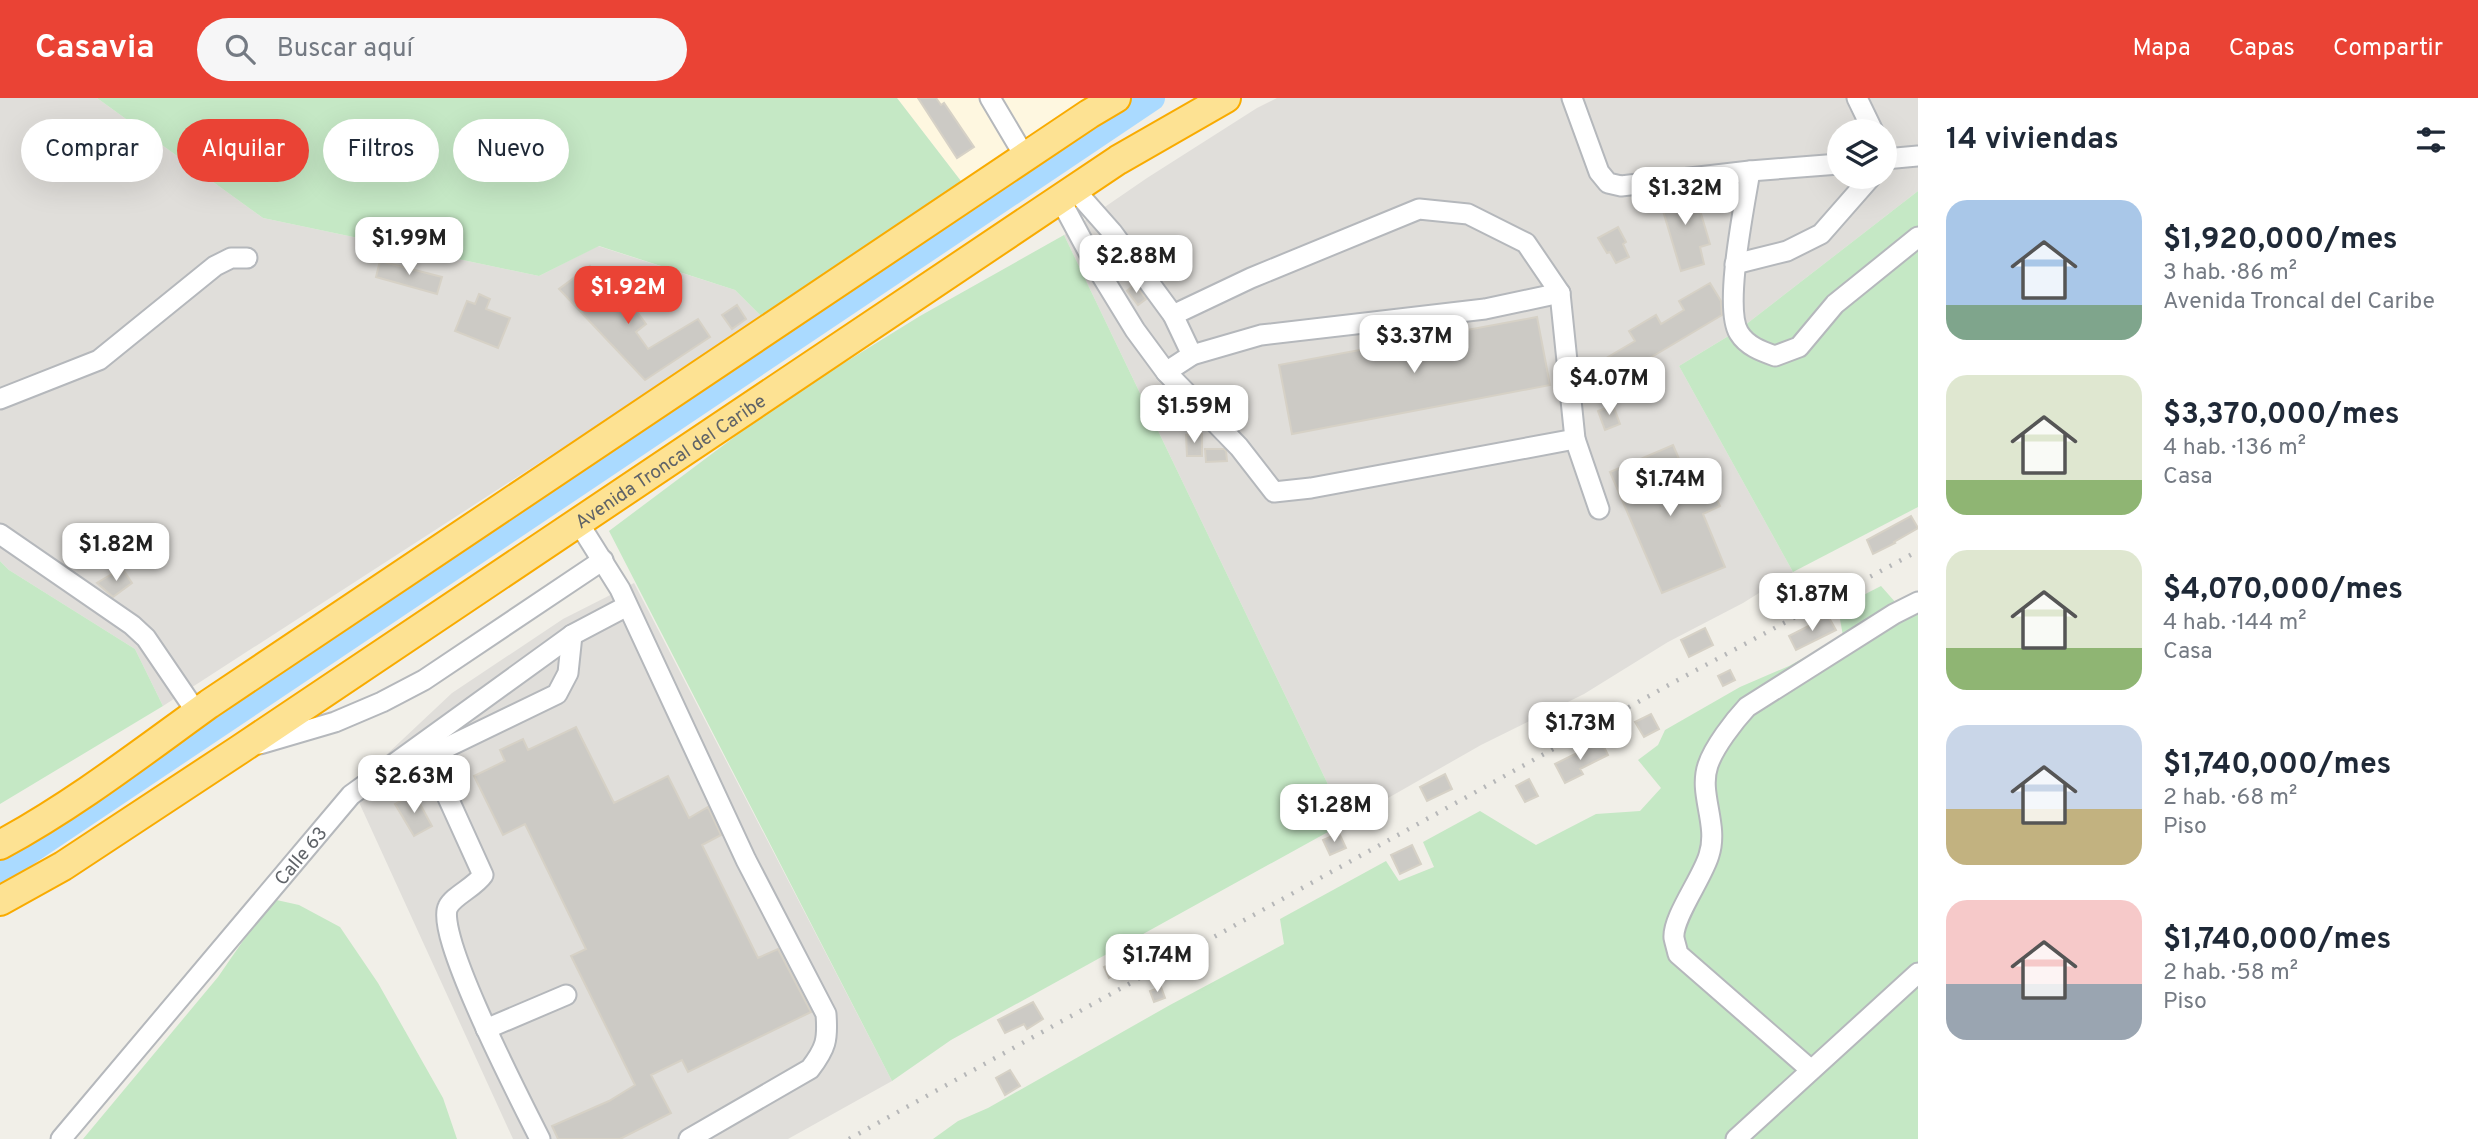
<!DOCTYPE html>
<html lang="es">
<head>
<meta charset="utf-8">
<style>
	body { margin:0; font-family:Overpass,sans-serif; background:#f6f6f7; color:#1f2937; height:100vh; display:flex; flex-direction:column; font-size:26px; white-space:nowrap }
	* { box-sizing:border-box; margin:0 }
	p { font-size:23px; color:#747a83 }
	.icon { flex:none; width:38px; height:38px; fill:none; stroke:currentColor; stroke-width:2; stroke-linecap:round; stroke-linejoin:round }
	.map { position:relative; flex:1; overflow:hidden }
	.details { display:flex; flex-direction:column; background:#fff; width:560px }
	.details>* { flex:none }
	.guide { position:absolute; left:21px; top:21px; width:665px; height:63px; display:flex; gap:14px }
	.controls { position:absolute; left:1827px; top:21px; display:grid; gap:14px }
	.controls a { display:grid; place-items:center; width:70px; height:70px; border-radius:50%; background:#fff; box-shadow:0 7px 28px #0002; font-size:35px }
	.price { position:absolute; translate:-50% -60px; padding:0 16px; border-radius:14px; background:#fff; color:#222; font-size:23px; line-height:46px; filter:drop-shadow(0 2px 4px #0008) }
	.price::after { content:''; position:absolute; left:50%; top:42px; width:21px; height:16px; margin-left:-10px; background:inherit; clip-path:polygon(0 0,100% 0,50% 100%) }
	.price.active { background:#ea4335; color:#fff }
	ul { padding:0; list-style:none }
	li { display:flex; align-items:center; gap:21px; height:175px; padding:0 28px }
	li span { display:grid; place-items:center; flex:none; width:196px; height:140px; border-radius:21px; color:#555 }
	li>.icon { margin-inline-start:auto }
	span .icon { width:84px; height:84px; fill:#fffc; stroke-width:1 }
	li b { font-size:30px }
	h2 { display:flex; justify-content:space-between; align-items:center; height:84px; padding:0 28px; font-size:30px }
	.tag { padding:0 24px; border-radius:32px; background:#fff; box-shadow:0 7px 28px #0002; font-size:24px; line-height:63px }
	.tag.active { background:#ea4335; color:#fff }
	header { display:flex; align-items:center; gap:42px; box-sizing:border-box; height:98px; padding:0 35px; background:#ea4335; color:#fff }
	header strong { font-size:33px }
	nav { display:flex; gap:38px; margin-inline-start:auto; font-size:24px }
	.search { width:490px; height:63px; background:#f6f6f7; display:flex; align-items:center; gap:18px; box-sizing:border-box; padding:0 24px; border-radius:38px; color:#747a83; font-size:26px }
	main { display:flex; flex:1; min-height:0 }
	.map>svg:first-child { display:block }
	.commercial { fill:#fef7e0 }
	.industrial { fill:#e0deda; fill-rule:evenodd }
	.green { fill:#c5e8c5 }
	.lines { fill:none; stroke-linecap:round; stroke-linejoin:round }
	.river { stroke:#aadaff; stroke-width:26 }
	.building { fill:#cccac5; stroke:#d6d1c6; stroke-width:2 }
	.minor-casing { stroke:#b5b8bc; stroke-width:23 }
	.highway-casing { stroke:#f9ab00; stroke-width:32 }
	.minor { stroke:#fff; stroke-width:19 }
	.highway { stroke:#fde293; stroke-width:28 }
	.rail { stroke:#b6b7b8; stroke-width:4.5; stroke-dasharray:2 9; stroke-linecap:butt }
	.labels { text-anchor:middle; stroke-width:6; stroke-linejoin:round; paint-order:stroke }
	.street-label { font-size:19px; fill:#5f6368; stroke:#fff }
</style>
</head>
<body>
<header>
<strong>Casavia</strong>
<div class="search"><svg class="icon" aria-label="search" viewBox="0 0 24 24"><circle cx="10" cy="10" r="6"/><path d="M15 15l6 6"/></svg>Buscar aquí</div>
<nav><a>Mapa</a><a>Capas</a><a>Compartir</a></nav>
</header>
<main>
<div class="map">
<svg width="1918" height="1041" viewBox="0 0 1918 1041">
	<rect width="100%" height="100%" fill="#f1efe8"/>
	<!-- commercial -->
	<path class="commercial" d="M897,0H1095L964,87Z"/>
	<!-- industrial -->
	<path class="industrial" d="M0,0H97L263,120L539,178L598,148L735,192L763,220L163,608L135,551L9,472L0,463Z
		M1277,0H1918V93L1740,231L1679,268L1793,474L1743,505L1668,544L1584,596L1481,647L1346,724L1064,137L1147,80L1257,10ZM1839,33H1885V79H1839Z
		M634,485L892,983L788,1041H513L352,689L452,595L563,521Z"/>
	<!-- green -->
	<path class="green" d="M97,0H897L964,87L763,220L735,192L599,148L539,178L263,120Z
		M1918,93V409L1793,474L1679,268L1740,231Z
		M1064,137L1346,724L951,942L892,983L609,433L781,304L920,218Z
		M0,463L9,472L135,551L163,608L0,706Z
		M1881,488L1896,505L1918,494V1041H933L958,1023L988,1010L1170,907L1284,846L1280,821L1386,763L1399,783L1434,769L1423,744L1480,713L1536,747L1596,716L1640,713L1661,690L1638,662L1658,647L1665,632L1740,589L1789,568L1843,538L1838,510Z
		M272,801L299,807L340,829L378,885L443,1000L457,1041H83L218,879Z"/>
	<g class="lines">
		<!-- river -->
		<path class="river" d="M0,773L1152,0"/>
	</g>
	<!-- building -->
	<path class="building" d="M918,0H936L941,7L944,5L974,49L957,60Z
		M1694,92L1710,146L1700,149L1704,166L1681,173L1658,96Z
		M1618,129L1626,144L1623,146L1629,159L1616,165L1610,154L1607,155L1598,140Z
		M380,163L442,179L437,196L376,179Z
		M590,168L623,213L632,207L646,226L636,234L648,251L698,221L710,239L645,282L559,191Z
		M1710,185L1721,203L1722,217L1603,288L1591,269L1635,243L1629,233L1656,217L1661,226L1684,212L1679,203Z
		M1135,186L1146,201L1138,207L1127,193Z
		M479,196L490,201L486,211L510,220L498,250L455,233L467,203L475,206Z
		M737,207L746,221L732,231L722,217Z
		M1537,219L1550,287L1292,336L1279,267Z
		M1613,307L1620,326L1605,332L1598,313Z
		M1202,336V358H1187L1186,337Z
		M1673,347L1686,377L1696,373L1708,401L1715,398L1720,408L1703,416L1725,469L1662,495L1610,374Z
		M1205,351H1224L1226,353L1227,363L1206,364Z
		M1911,418L1918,430L1894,444L1895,445L1873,456L1867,442Z
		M122,470L132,485L113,499L97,485Z
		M1828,518L1836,532L1796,552L1789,538Z
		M1705,530L1713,547L1689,559L1681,542Z
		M1730,572L1735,582L1723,588L1718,578Z
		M1651,616L1659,631L1644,639L1635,624Z
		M576,629L614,705L668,678L689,720L708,709L721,737L702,747L758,860L778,851L811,914L688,974L682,962L651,977L671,1015L620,1041H558L552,1028L609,1003L635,987L571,858L586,851L525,726L503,737L474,678L505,663L500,652L523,641L528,652Z
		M1601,643L1608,657L1580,671L1583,676L1565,685L1555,666Z
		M1445,676L1452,691L1427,703L1420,689Z
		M1529,681L1538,698L1525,704L1516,688Z
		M414,695L432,728L414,738L395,706Z
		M1339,735L1346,750L1330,757L1323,742Z
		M1412,747L1421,766L1400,776L1391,757Z
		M1122,861L1127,871L1109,880L1104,869Z
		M1161,889L1165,900L1154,904L1150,893Z
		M1033,904L1043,921L1027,931L1024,926L1005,935L998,922Z
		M1010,972L1020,988L1005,997L996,980Z"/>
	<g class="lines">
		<defs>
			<g id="minor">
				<path d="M990,0L1025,59"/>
				<path d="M1572,0L1599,74L1608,85L1621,88L1750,73C1745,105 1723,210 1739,235C1747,248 1761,253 1775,258L1799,249L1835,206L1918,139"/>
				<path d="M1857,0L1873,33"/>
				<path d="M1885,61L1918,58"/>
				<path d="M1750,73L1839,66"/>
				<path d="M1074,91L1112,134L1173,217L1192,257"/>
				<path d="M1060,101L1097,170L1135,232L1166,274L1239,349L1274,394L1311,390L1575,341"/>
				<path d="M1735,166L1787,153L1821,136L1871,79"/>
				<path d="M1560,195L1575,341L1599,411"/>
				<path d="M1166,274L1192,257L1261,237L1485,211L1560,195L1526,145L1468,116L1419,111L1251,180L1173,217"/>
				<path d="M0,301L99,262L215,168L231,160H247"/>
				<path d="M578,424L620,491L746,762L826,916C828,942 826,950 810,971L689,1041"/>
				<path d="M0,436L132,527L146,540L197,615"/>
				<path d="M432,639L431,657L434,669L483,777C475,789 453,798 448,809C434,836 523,1007 540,1041"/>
				<path d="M260,646L335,624L382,604L424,582L603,462"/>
				<path d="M431,657L557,596L568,575L572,537"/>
				<path d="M486,931L566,897"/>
				<path d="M1811,972L1678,856C1677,851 1675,845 1674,840C1672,820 1703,779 1709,757C1719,726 1698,696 1708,667C1714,649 1734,623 1747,609L1894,516L1918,504"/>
				<path id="s1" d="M61,1041L351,697L572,537L627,508"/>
				<path d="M1736,1041L1918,875"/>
			</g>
			<g id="highway">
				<path d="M0,747C74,707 141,655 209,606L1089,16L1116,0"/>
				<path id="s2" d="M0,803L63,768L239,652L1118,62L1226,0"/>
			</g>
		</defs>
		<!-- minor casing -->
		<use href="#minor" class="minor-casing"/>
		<!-- highway casing -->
		<use href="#highway" class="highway-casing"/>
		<!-- minor -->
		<use href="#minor" class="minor"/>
		<!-- highway -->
		<use href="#highway" class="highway"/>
		<!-- rail -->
		<path class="rail" d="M849,1041L1676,583L1918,453"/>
	</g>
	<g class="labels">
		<!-- street labels -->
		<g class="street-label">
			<text dy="7" stroke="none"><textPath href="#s2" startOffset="802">Avenida Troncal del Caribe</textPath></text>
			<text dy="7" stroke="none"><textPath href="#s1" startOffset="371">Calle 63</textPath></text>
		</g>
	</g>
</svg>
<div class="controls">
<a><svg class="icon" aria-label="layers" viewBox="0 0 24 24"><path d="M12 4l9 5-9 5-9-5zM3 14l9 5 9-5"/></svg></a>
</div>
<b class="price" style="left:1685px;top:129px">$1.32M</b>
<b class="price" style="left:409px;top:179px">$1.99M</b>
<b class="price" style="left:1136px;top:197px">$2.88M</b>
<b class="price active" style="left:628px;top:228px">$1.92M</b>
<b class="price" style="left:1414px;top:277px">$3.37M</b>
<b class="price" style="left:1609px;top:319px">$4.07M</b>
<b class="price" style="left:1194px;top:347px">$1.59M</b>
<b class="price" style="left:1670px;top:420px">$1.74M</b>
<b class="price" style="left:116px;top:485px">$1.82M</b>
<b class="price" style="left:1812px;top:535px">$1.87M</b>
<b class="price" style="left:1580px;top:664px">$1.73M</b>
<b class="price" style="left:414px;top:717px">$2.63M</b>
<b class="price" style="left:1334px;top:746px">$1.28M</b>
<b class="price" style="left:1157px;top:896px">$1.74M</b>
<div class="guide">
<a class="tag">Comprar</a>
<a class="tag active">Alquilar</a>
<a class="tag">Filtros</a>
<a class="tag">Nuevo</a>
</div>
</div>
<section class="details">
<h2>14 viviendas<svg class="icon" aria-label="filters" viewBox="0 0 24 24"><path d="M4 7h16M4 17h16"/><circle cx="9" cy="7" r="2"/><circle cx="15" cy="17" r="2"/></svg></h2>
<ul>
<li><span style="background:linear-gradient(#a9c7e8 75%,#7fa58c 0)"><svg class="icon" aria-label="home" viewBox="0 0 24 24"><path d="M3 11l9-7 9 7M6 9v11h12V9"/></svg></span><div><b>$1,920,000/mes</b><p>3 hab. · 86 m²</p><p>Avenida Troncal del Caribe</p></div></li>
<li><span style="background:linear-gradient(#dfe7d0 75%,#8fb573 0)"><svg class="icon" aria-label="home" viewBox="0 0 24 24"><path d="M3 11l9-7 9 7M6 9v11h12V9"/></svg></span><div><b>$3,370,000/mes</b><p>4 hab. · 136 m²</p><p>Casa</p></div></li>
<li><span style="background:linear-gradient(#dfe7d0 70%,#8fb573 0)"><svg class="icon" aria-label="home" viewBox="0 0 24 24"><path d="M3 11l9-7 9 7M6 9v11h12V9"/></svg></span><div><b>$4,070,000/mes</b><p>4 hab. · 144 m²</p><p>Casa</p></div></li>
<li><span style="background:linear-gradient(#c9d6e8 60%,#c2b280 0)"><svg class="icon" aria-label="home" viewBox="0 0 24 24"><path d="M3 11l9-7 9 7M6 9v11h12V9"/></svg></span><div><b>$1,740,000/mes</b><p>2 hab. · 68 m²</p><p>Piso</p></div></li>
<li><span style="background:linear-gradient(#f6c9c9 60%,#9aa5b1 0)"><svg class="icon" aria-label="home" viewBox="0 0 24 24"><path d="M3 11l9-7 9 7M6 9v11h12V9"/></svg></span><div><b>$1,740,000/mes</b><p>2 hab. · 58 m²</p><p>Piso</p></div></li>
</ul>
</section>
</main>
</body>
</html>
